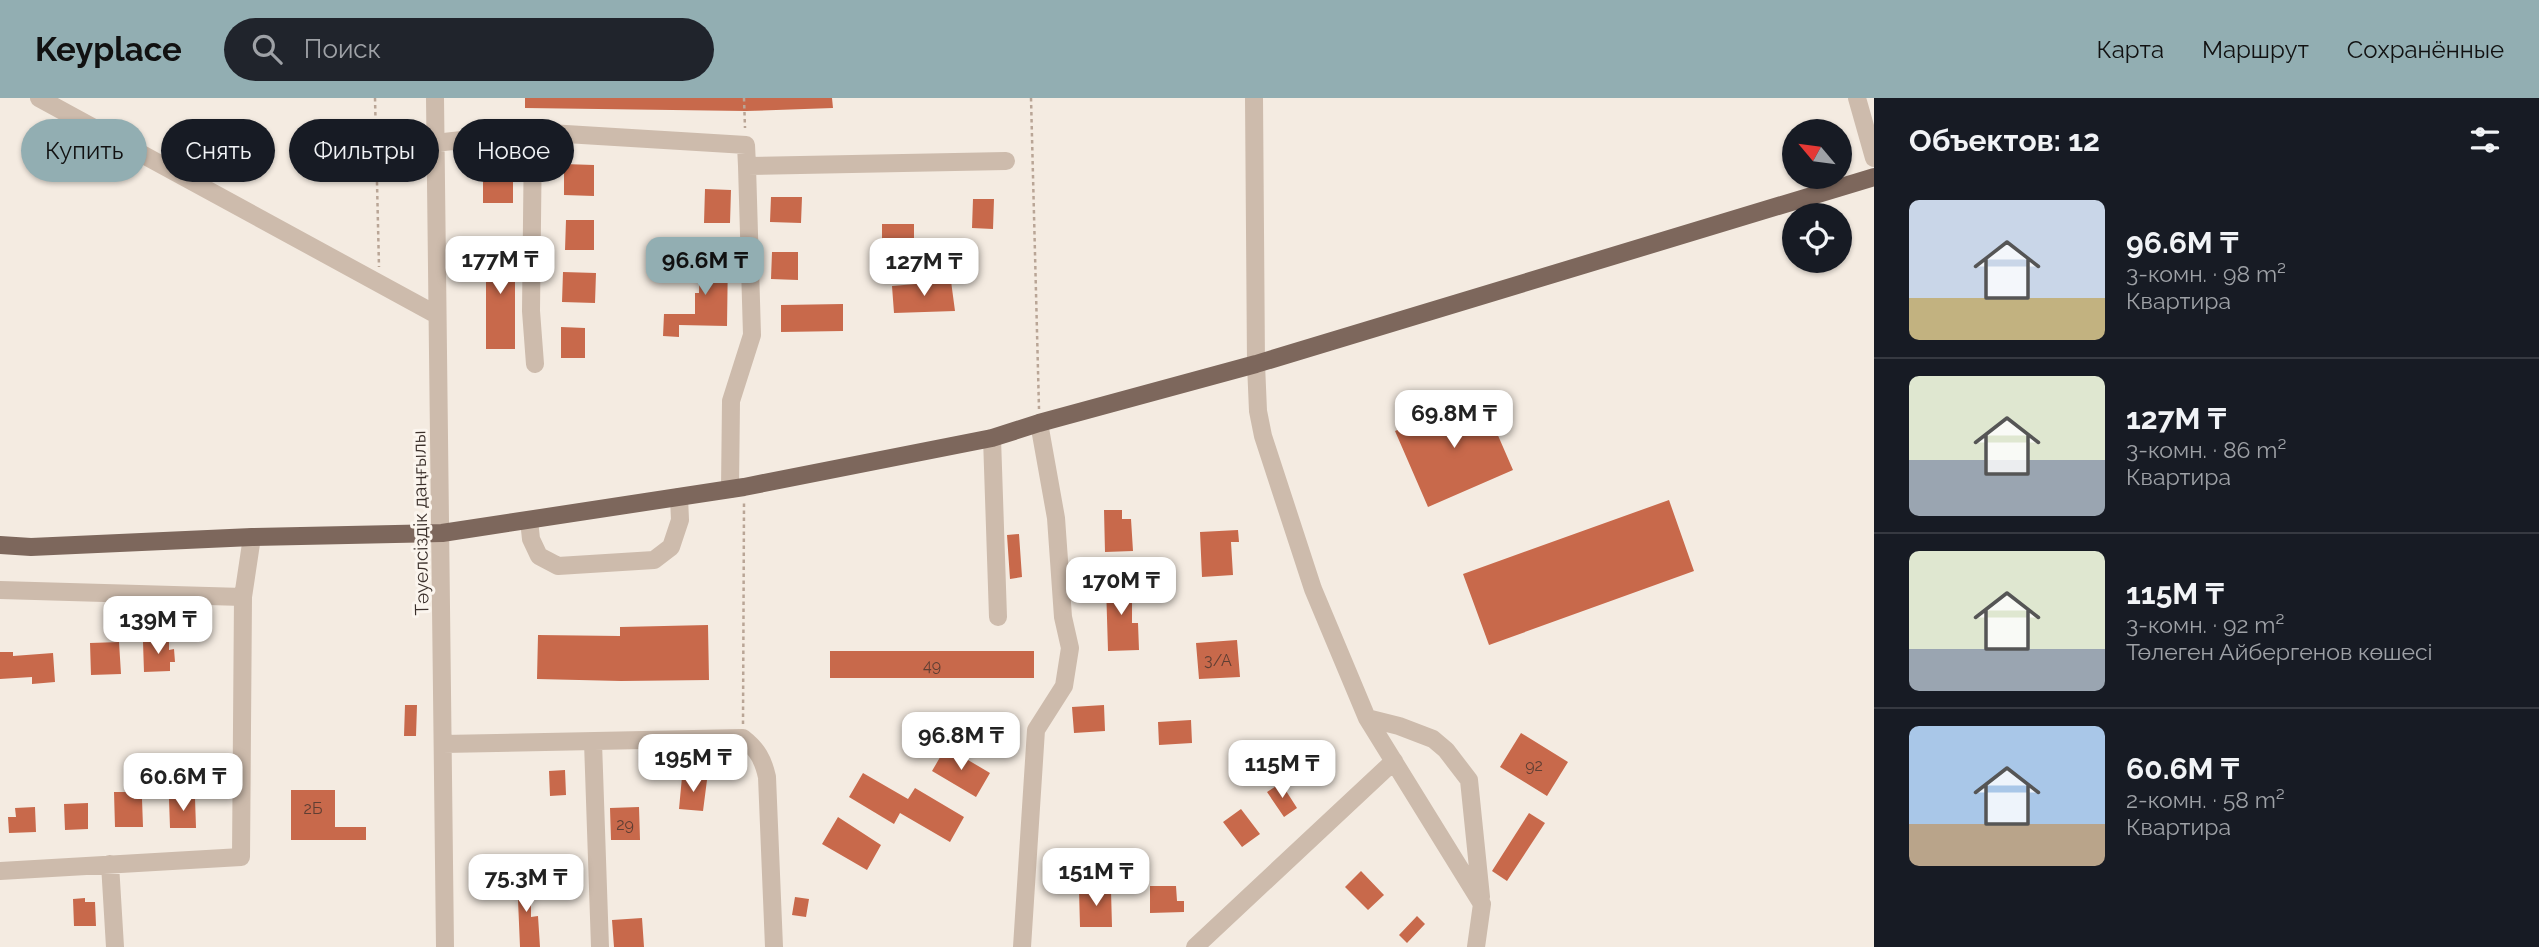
<!DOCTYPE html>
<html lang="ru">
<head>
<meta charset="utf-8">
<style>
	body { margin:0; font-family:Raleway,sans-serif; background:#20242c; color:#f1f3f6; height:100vh; display:flex; flex-direction:column; font-size:26px; white-space:nowrap }
	* { box-sizing:border-box; margin:0 }
	p { font-size:23px; color:#9ea1a6 }
	.icon { flex:none; width:38px; height:38px; fill:none; stroke:currentColor; stroke-width:2; stroke-linecap:round; stroke-linejoin:round }
	.map { position:relative; flex:1; overflow:hidden }
	.details { display:flex; flex-direction:column; background:#171b24; width:665px }
	.details>* { flex:none }
	.top-card { position:absolute; left:21px; top:21px; width:665px; height:63px; display:flex; gap:14px }
	.needle { width:46px; rotate:299deg }
	.tools { position:absolute; left:1782px; top:21px; display:grid; gap:14px }
	.tools a { display:grid; place-items:center; width:70px; height:70px; border-radius:50%; background:#171b24; box-shadow:0 2px 5px #0004; font-size:35px }
	.price { position:absolute; translate:-50% -60px; padding:0 16px; border-radius:14px; background:#fff; color:#222; font-size:23px; line-height:46px; filter:drop-shadow(0 2px 4px #0008) }
	.price::after { content:''; position:absolute; left:50%; top:42px; width:21px; height:16px; margin-left:-10px; background:inherit; clip-path:polygon(0 0,100% 0,50% 100%) }
	.price.active { background:#92aeb2; color:#111 }
	ul { padding:0; list-style:none }
	li { display:flex; align-items:center; gap:21px; height:175px; padding:0 35px }
	li+li { border-top:2px solid #363941 }
	li span { display:grid; place-items:center; flex:none; width:196px; height:140px; border-radius:10px; color:#555 }
	li>.icon { margin-inline-start:auto }
	span .icon { width:84px; height:84px; fill:#fffc; stroke-width:1 }
	li b { font-size:30px }
	h2 { display:flex; justify-content:space-between; align-items:center; height:84px; padding:0 35px; font-size:30px }
	.pill { padding:0 24px; border-radius:32px; background:#171b24; box-shadow:0 2px 5px #0004; font-size:24px; line-height:63px }
	.pill.active { background:#92aeb2; color:#111 }
	header { display:flex; align-items:center; gap:42px; box-sizing:border-box; height:98px; padding:0 35px; background:#92aeb2; color:#111 }
	header strong { font-size:33px }
	nav { display:flex; gap:38px; margin-inline-start:auto; font-size:24px }
	.search { width:490px; height:63px; background:#20242c; display:flex; align-items:center; gap:18px; box-sizing:border-box; padding:0 24px; border-radius:38px; color:#9ea1a6; font-size:26px }
	main { display:flex; flex:1; min-height:0 }
	.map>svg:first-child { display:block }
	.building { fill:#c8694b }
	.lines { fill:none; stroke-linecap:round; stroke-linejoin:round }
	.path { stroke:#b9a596; stroke-width:2.5; stroke-dasharray:3.5 3.5; stroke-linecap:butt }
	.minor { stroke:#cdbbac; stroke-width:18 }
	.major { stroke:#7d675c; stroke-width:18 }
	.labels { text-anchor:middle; stroke-width:6; stroke-linejoin:round; paint-order:stroke }
	.number-label { font-size:16px; fill:#5e3e33 }
	.street-label { font-size:19px; fill:#3b302b; stroke:#fbf5ee }
</style>
</head>
<body>
<header>
<strong>Keyplace</strong>
<div class="search"><svg class="icon" aria-label="search" viewBox="0 0 24 24"><circle cx="10" cy="10" r="6"/><path d="M15 15l6 6"/></svg>Поиск</div>
<nav><a>Карта</a><a>Маршрут</a><a>Сохранённые</a></nav>
</header>
<main>
<div class="map">
<svg width="1874" height="849" viewBox="0 0 1874 849">
	<rect width="100%" height="100%" fill="#f4ebe1"/>
	<!-- building -->
	<path class="building" d="M525,0H832L833,10L746,13L525,10Z
		M483,62H513V105H483Z
		M564,66L594,67V98L564,97Z
		M705,91L731,92L730,125H704Z
		M771,99H802L801,125L770,124Z
		M973,101H994L993,131L972,130Z
		M566,122H594V152H565Z
		M882,126H914V152L882,151Z
		M486,146H515V251H486Z
		M772,154H798V182L771,181Z
		M700,155L728,156L727,228L679,227V239L663,238L664,216H695V195H699Z
		M563,174L596,175L595,205L562,204Z
		M951,183L955,213L894,215L892,188Z
		M843,206V233L781,234V207Z
		M561,229L585,230V260H561Z
		M1480,296L1513,372L1428,409L1395,333Z
		M1669,402L1694,473L1489,547L1463,476Z
		M1104,412H1122V421H1131L1133,453L1105,454Z
		M1238,432L1239,444H1231L1233,477L1202,479L1200,434Z
		M1019,436L1022,479L1010,481L1007,437Z
		M1114,479H1125V487H1132V525H1138L1139,552L1108,553L1106,487H1114Z
		M708,527L709,582L621,583L537,581L538,537L620,538V529Z
		M169,542V552L174,551L175,564H170V573L144,574L143,544Z
		M1237,542L1240,579L1199,581L1196,545Z
		M119,544L121,576L91,577L90,545Z
		M830,553H1034V580H830Z
		M0,554H13V558L53,555L55,584L32,586V579L0,581Z
		M405,607H417L416,638H404Z
		M1104,607L1105,633L1074,635L1072,609Z
		M1191,622L1192,645L1159,647L1158,624Z
		M1521,635L1568,664L1547,698L1500,669Z
		M946,649L990,675L976,699L932,673Z
		M565,672L566,697L550,698L549,673Z
		M863,675L908,701L915,690L964,719L950,744L900,715L894,726L849,699Z
		M682,679L707,682L703,713L679,711Z
		M1281,685L1297,710L1284,719L1267,694Z
		M291,692H335V729H366V742H291Z
		M114,694H134V701H142L143,729H115Z
		M195,700L196,730H170L169,701Z
		M88,705V731L65,732L64,706Z
		M35,709L36,734L9,735L8,719H16L15,710Z
		M639,709L640,742H611L610,710Z
		M1241,711L1260,736L1242,749L1223,724Z
		M1529,715L1545,725L1507,783L1492,773Z
		M838,719L881,747L867,772L822,746Z
		M1361,773L1384,797L1368,812L1345,789Z
		M514,779H531V819L538,818L540,849H520L518,802H514Z
		M1150,788H1176L1177,803H1184V814L1150,815Z
		M1079,792H1111L1112,829H1080Z
		M795,799L809,801L806,819L792,817Z
		M85,800V804H95L96,828H74L73,801Z
		M1417,818L1425,826L1407,845L1399,837Z
		M642,820L644,849H614L612,822Z"/>
	<g class="lines">
		<!-- path -->
		<path class="path" d="M375,0L379,169
			M744,0L745,30
			M1031,0L1039,311
			M743,626L744,405"/>
		<!-- minor -->
		<path class="minor" d="M39,0L437,217
			M435,0L445,849
			M1254,0L1256,266L1258,313L1263,338L1313,491L1367,620L1482,806L1476,849
			M1857,0L1874,60
			M435,45L533,34
			M535,266L531,213L533,34L746,47L747,68
			M992,340L998,519
			M730,391L731,303L752,237L747,68L1006,63
			M529,422L531,441L539,458L558,468L654,462L671,449L680,422L679,399
			M0,492L243,499L241,759L0,773
			M243,499L252,439
			M1367,620L1399,628L1433,641L1446,652L1469,682L1481,799
			M593,644L600,849
			M443,646L743,640C757,651 763,661 767,679L774,849
			M110,766L115,849
			M1022,849L1036,632L1064,588L1070,550L1063,519L1056,420L1039,325
			M1195,849L1394,663"/>
		<!-- major -->
		<path class="major" d="M0,447L31,449L252,439L442,435L744,389L992,340L1039,325L1256,266L1874,79"/>
	</g>
	<g class="labels">
		<!-- number labels -->
		<g class="number-label">
			<text x="1218" y="568">3/А</text>
			<text x="932" y="573">49</text>
			<text x="1534" y="673">92</text>
			<text x="313" y="716">2Б</text>
			<text x="625" y="732">29</text>
		</g>
		<!-- street labels -->
		<g class="street-label">
			<text transform="translate(420 425) rotate(-91)" y="7">Тәуелсіздік даңғылы</text>
		</g>
	</g>
</svg>
<div class="tools">
<a><svg class="needle" viewBox="-14 -14 28 28"><path d="M0-13l5 13h-10z" fill="#e53935"/><path d="M0 13l5-13h-10z" fill="#9ea1a6"/></svg></a>
<a><svg class="icon" aria-label="locate" viewBox="0 0 24 24"><circle cx="12" cy="12" r="6"/><path d="M12 2v4M12 18v4M2 12h4M18 12h4"/></svg></a>
</div>
<b class="price" style="left:500px;top:198px">177M ₸</b>
<b class="price active" style="left:705px;top:199px">96.6M ₸</b>
<b class="price" style="left:924px;top:200px">127M ₸</b>
<b class="price" style="left:1454px;top:352px">69.8M ₸</b>
<b class="price" style="left:1121px;top:519px">170M ₸</b>
<b class="price" style="left:158px;top:558px">139M ₸</b>
<b class="price" style="left:961px;top:674px">96.8M ₸</b>
<b class="price" style="left:693px;top:696px">195M ₸</b>
<b class="price" style="left:1282px;top:702px">115M ₸</b>
<b class="price" style="left:183px;top:715px">60.6M ₸</b>
<b class="price" style="left:1096px;top:810px">151M ₸</b>
<b class="price" style="left:526px;top:816px">75.3M ₸</b>
<div class="top-card">
<a class="pill active">Купить</a>
<a class="pill">Снять</a>
<a class="pill">Фильтры</a>
<a class="pill">Новое</a>
</div>
</div>
<section class="details">
<h2>Объектов: 12<svg class="icon" aria-label="filters" viewBox="0 0 24 24"><path d="M4 7h16M4 17h16"/><circle cx="9" cy="7" r="2"/><circle cx="15" cy="17" r="2"/></svg></h2>
<ul>
<li><span style="background:linear-gradient(#c9d6e8 70%,#c2b280 0)"><svg class="icon" aria-label="home" viewBox="0 0 24 24"><path d="M3 11l9-7 9 7M6 9v11h12V9"/></svg></span><div><b>96.6M ₸</b><p>3-комн. · 98 m²</p><p>Квартира</p></div></li>
<li><span style="background:linear-gradient(#dfe7d0 60%,#9aa5b1 0)"><svg class="icon" aria-label="home" viewBox="0 0 24 24"><path d="M3 11l9-7 9 7M6 9v11h12V9"/></svg></span><div><b>127M ₸</b><p>3-комн. · 86 m²</p><p>Квартира</p></div></li>
<li><span style="background:linear-gradient(#dfe7d0 70%,#9aa5b1 0)"><svg class="icon" aria-label="home" viewBox="0 0 24 24"><path d="M3 11l9-7 9 7M6 9v11h12V9"/></svg></span><div><b>115M ₸</b><p>3-комн. · 92 m²</p><p>Төлеген Айбергенов көшесі</p></div></li>
<li><span style="background:linear-gradient(#a9c7e8 70%,#b9a48a 0)"><svg class="icon" aria-label="home" viewBox="0 0 24 24"><path d="M3 11l9-7 9 7M6 9v11h12V9"/></svg></span><div><b>60.6M ₸</b><p>2-комн. · 58 m²</p><p>Квартира</p></div></li>
</ul>
</section>
</main>
</body>
</html>
